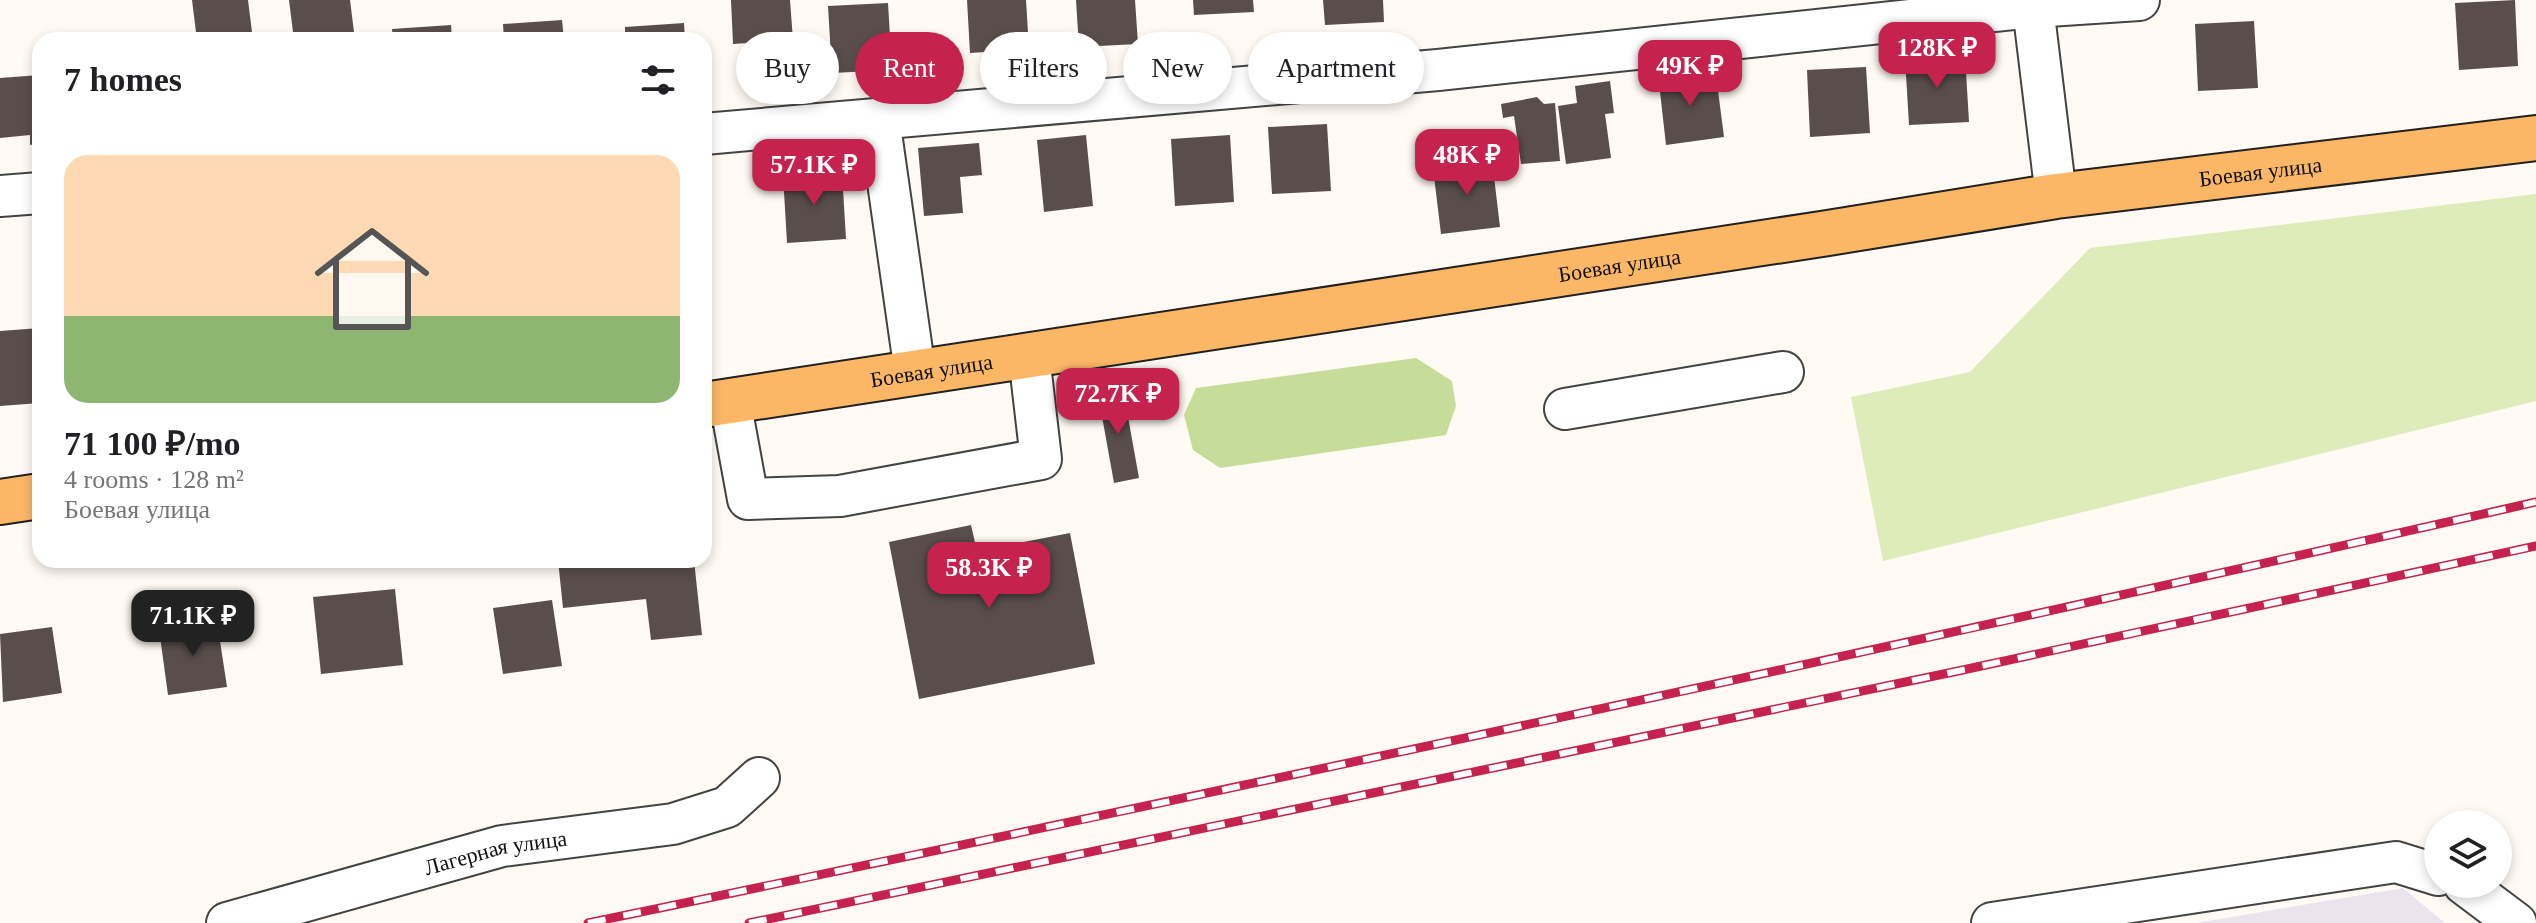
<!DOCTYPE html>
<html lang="en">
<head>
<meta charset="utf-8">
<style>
	body { margin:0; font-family:Georgia,serif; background:#f6f6f6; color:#202124; height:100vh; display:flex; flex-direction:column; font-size:30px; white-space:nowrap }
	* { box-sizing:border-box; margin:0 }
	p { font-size:26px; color:#757577 }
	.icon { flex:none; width:44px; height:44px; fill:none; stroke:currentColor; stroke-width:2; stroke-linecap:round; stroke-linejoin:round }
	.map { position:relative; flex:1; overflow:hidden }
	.details { position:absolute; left:32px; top:32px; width:680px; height:536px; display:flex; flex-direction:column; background:#fff; border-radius:24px; box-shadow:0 4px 12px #0003 }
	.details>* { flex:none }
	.top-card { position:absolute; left:736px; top:32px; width:760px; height:72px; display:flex; gap:16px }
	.fabs { position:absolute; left:2424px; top:810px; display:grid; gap:16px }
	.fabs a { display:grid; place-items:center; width:88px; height:88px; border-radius:50%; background:#fff; box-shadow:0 4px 12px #0003; font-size:40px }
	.price { position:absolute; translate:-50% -68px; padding:0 18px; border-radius:16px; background:#c5224e; color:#fff; font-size:26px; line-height:52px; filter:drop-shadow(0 2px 4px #0008) }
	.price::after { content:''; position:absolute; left:50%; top:48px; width:24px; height:18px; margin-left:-12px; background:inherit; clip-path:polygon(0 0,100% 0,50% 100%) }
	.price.current { background:#222; color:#fff }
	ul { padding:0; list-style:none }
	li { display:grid; align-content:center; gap:16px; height:424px; padding:0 32px }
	li span { display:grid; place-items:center; height:248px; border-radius:24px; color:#555 }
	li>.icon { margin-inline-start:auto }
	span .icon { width:144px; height:144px; fill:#fffc; stroke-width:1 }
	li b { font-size:34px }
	h2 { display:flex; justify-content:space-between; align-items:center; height:96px; padding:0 32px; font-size:34px }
	.tag { padding:0 28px; border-radius:36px; background:#fff; box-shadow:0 4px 12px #0003; font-size:28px; line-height:72px }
	.tag.current { background:#c5224e; color:#fff }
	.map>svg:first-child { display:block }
	.industrial { fill:#ebe4ee }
	.green { fill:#deebba }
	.forest { fill:#c6dd99 }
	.building { fill:#594e4c }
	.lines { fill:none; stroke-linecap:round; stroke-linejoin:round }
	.minor-casing { stroke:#434343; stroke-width:44 }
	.major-casing { stroke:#212121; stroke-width:48 }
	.minor { stroke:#fff; stroke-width:40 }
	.major { stroke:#fcb766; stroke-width:44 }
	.rail-casing { stroke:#c5224e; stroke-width:9 }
	.rail { stroke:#fff; stroke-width:6; stroke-dasharray:18; stroke-linecap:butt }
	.labels { text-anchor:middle; stroke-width:8; stroke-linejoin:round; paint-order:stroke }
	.street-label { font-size:22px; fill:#101010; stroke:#fff }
</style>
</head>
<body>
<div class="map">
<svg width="2536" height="923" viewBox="0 0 2536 923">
	<rect width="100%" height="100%" fill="#fffaf3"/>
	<!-- industrial -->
	<path class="industrial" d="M2403,888L2445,923H2196Z"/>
	<!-- green -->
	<path class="green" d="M2536,194V401L1883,561L1851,397L1970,372L2090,248Z"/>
	<!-- forest -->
	<path class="forest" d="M1416,358L1452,381L1456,406L1446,435L1220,468L1193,450L1184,415L1196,388Z"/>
	<!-- building -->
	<path class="building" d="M192,0H248L253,40H197Z
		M289,0H350L355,40H294Z
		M731,0H790L793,40L733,44Z
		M967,0H1026L1029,49L970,53Z
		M1076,0H1135L1138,44L1079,47Z
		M1193,0H1253L1254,12L1194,15Z
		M1323,0H1383L1384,22L1325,25Z
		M2515,0L2518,66L2459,70L2455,3Z
		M888,3L892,70L832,73L828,6Z
		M562,20L564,40H504L503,24Z
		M2254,21L2258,88L2198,91L2195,24Z
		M684,23L685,40H625V27Z
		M451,25L452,40H393L392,29Z
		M1965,55L1969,122L1909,125L1905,58Z
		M1866,67L1870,133L1810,137L1807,70Z
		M1689,71L1690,79L1716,75L1724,137L1666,145L1658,74Z
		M40,75V143L30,145V135L0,138V78Z
		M1610,81L1614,113L1605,114L1611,158L1566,164L1558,106L1577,103L1575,86Z
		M1537,97L1544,104L1555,103L1560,161L1521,164L1514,116L1503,118L1501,104Z
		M1327,124L1331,191L1272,194L1268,127Z
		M1086,135L1093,206L1044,212L1037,140Z
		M1230,135L1234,202L1175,206L1171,139Z
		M979,143L982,175L960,177L963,213L924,216L918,148Z
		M1492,160L1500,227L1441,234L1433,168Z
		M842,172L846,239L787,243L783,175Z
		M40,328V403L0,406V331Z
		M1123,389L1139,478L1114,483L1098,394Z
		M971,525L977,551L1070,533L1095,664L919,699L889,542Z
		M558,560H694L702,635L651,640L646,599L563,608Z
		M395,589L403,665L321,674L313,597Z
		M552,600L562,666L503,674L493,608Z
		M217,621L227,687L168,695L159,629Z
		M52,627L62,693L3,702L0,634Z"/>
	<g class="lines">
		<defs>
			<g id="minor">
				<path d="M2033,7L2056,196"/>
				<path d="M879,119L915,372"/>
				<path d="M704,134L1438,70L2033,7L2139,0"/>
				<path d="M0,196L40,193"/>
				<path d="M730,401L748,499L840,496L1041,459L1029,356"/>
				<path d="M1565,409L1783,372"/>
				<path d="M2464,884L2516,923"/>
				<path id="s1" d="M227,923L502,846L673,824L727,807L759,778"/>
				<path d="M1992,923L2396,862L2438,875"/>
			</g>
			<g id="major">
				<path id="s2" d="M704,405L1828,233L2056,196L2536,138"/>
				<path d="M0,502L40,496"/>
			</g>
		</defs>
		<!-- minor casing -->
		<use href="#minor" class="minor-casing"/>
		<!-- major casing -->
		<use href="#major" class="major-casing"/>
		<!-- minor -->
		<use href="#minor" class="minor"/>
		<!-- major -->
		<use href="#major" class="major"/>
		<defs>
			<path id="rail" d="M588,923C1238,788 1888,649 2536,502
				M749,923L1958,671L2536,546"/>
		</defs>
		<!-- rail casing -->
		<use href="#rail" class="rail-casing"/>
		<!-- rail -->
		<use href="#rail" class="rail"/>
	</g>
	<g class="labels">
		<!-- street labels -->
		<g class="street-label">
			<text dy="8" stroke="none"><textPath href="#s2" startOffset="1574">Боевая улица</textPath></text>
			<text dy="8" stroke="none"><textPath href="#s2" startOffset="926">Боевая улица</textPath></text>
			<text dy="8" stroke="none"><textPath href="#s2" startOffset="230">Боевая улица</textPath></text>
			<text dy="8" stroke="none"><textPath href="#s1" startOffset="278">Лагерная улица</textPath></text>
		</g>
	</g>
</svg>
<div class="fabs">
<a><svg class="icon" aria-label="layers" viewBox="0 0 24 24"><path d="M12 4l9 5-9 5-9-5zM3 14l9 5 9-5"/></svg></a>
</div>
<b class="price" style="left:1937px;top:90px">128K ₽</b>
<b class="price" style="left:1690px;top:108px">49K ₽</b>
<b class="price" style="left:1467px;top:197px">48K ₽</b>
<b class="price" style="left:814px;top:207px">57.1K ₽</b>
<b class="price" style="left:1118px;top:436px">72.7K ₽</b>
<b class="price" style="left:989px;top:610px">58.3K ₽</b>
<b class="price current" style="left:193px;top:658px">71.1K ₽</b>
<div class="top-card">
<a class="tag">Buy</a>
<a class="tag current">Rent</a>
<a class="tag">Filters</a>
<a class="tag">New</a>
<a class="tag">Apartment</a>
</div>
<section class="details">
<h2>7 homes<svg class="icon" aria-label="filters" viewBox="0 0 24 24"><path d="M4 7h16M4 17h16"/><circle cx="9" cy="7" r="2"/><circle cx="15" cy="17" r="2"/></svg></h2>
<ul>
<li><span style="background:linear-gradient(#ffd9b3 65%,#8fb573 0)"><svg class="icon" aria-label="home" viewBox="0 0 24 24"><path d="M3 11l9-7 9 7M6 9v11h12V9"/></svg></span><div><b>71 100 ₽/mo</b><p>4 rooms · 128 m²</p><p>Боевая улица</p></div></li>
</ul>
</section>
</div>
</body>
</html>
